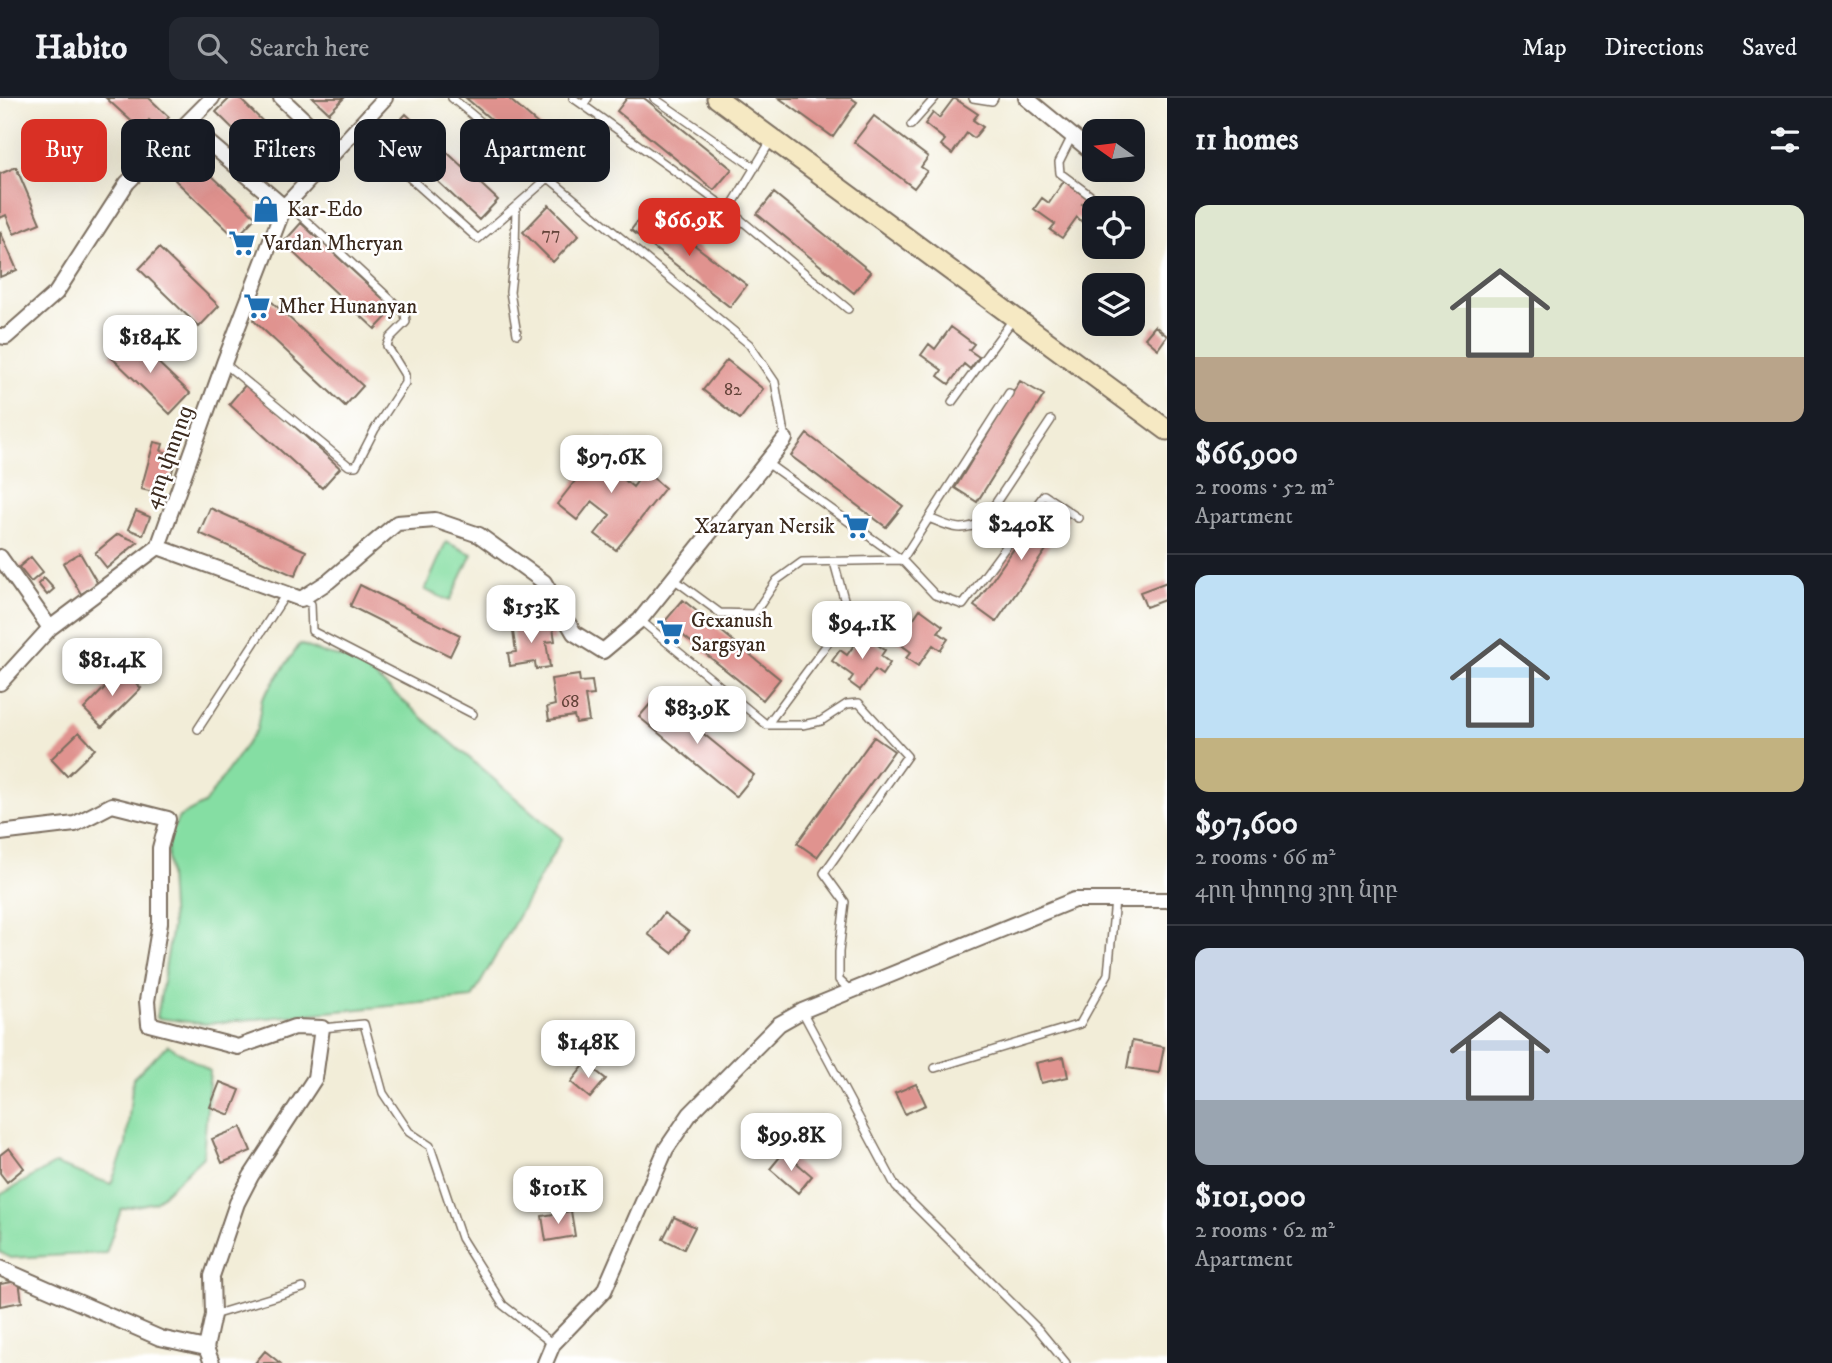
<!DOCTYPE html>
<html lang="en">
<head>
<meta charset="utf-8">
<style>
	body { margin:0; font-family:"IM FELL DW Pica","Noto Serif Armenian",serif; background:#242831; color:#f1f3f6; height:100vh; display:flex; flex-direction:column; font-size:26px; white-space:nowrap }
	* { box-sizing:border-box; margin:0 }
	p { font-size:23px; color:#9ea1a6 }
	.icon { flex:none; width:38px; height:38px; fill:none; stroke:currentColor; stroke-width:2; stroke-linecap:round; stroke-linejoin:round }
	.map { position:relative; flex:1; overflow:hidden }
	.sheet { display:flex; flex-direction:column; background:#171b24; width:665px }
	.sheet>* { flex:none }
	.guide { position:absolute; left:21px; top:21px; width:665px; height:63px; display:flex; gap:14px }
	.needle { width:46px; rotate:284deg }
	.buttons { position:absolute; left:1082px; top:21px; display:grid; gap:14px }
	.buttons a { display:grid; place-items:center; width:63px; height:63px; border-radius:14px; background:#171b24; box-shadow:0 7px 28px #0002; font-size:35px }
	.price { position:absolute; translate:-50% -60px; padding:0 16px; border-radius:14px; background:#fff; color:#222; font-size:23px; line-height:46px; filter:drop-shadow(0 2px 4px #0008) }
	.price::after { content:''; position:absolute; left:50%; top:42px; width:21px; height:16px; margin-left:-10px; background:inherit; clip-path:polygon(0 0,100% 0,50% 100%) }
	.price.selected { background:#d93025; color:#fff }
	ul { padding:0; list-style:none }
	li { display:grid; align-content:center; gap:14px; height:371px; padding:0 28px }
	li+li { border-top:2px solid #363941 }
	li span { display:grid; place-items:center; height:217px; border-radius:14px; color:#555 }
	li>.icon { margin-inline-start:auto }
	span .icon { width:126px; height:126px; fill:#fffc; stroke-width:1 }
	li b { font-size:30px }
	h2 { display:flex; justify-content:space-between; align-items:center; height:84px; padding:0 28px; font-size:30px }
	.pill { padding:0 24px; border-radius:14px; background:#171b24; box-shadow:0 7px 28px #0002; font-size:24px; line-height:63px }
	.pill.selected { background:#d93025; color:#fff }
	header { display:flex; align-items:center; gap:42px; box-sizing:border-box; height:98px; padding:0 35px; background:#171b24; border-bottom:2px solid #363941 }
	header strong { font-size:33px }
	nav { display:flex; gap:38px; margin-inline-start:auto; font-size:24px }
	.search { width:490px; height:63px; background:#242831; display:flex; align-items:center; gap:18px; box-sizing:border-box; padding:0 24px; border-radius:14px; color:#9ea1a6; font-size:26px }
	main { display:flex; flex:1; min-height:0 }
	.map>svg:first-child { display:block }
	.green { fill:#85dea3; stroke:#608460; stroke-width:2 }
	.building { fill:#e0938f }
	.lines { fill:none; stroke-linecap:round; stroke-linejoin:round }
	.service-casing { stroke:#7b6e5f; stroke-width:10 }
	.minor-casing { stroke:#7b6e5f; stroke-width:18 }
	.secondary-casing { stroke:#7b6e5f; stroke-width:23 }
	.service { stroke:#fff; stroke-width:7 }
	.minor { stroke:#fff; stroke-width:14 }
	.secondary { stroke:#f6e9c3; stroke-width:19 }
	.labels { text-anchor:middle; stroke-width:5; stroke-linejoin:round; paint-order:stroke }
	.number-label { font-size:18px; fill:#64443a }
	.poi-label { font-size:21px; fill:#3b2a1e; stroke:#fff; text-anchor:start }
	.street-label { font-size:21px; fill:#3b2a1e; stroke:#fff }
</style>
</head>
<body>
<header>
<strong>Habito</strong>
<div class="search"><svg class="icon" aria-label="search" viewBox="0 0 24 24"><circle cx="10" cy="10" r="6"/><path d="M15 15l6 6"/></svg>Search here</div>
<nav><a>Map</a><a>Directions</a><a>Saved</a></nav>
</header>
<main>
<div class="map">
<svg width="1167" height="1265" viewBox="0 0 1167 1265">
	<rect width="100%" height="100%" fill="#fff"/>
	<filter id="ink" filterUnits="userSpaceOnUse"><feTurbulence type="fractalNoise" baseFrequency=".0143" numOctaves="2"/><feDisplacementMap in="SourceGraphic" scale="14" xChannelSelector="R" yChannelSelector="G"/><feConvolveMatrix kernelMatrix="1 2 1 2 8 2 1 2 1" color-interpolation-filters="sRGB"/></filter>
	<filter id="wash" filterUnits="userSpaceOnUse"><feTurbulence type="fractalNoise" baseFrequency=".00686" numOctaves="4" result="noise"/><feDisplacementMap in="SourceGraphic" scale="28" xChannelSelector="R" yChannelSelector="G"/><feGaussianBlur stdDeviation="1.57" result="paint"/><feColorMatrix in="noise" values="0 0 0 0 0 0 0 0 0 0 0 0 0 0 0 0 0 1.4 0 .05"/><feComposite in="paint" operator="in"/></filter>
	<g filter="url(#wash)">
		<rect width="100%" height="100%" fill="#f2edd8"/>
		<!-- green -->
		<path class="green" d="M446,444L472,456L450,503L425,492Z
			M300,546L322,555L357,563L562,740L472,900L205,926L157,920L172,829L167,742L179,719L204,706L257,631L262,601Z
			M168,947L210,973L203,1059L155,1104L121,1111L106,1155L10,1160L0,1154V1097L55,1066L111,1086L126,1047L133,980Z"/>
		<g id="blocks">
			<!-- building -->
			<path class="building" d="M106,0H149L169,19L159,31L149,22L141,32Z
				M230,0H239L291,51L273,70L216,14Z
				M313,0H344L329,15Z
				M466,0H508L555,41L537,61Z
				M627,0H644L732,71L714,92L617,13Z
				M779,0H851L857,4L833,39Z
				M954,0L978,16L973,22L983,29L974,40L967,35L952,56L941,47L945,42L925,26L933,15L939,20Z
				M406,16L498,102L479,122L387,36Z
				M874,18L928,59L921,69L927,73L914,90L854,44Z
				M195,62L256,119L236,140L175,82Z
				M16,69L40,125L14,136L6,117L0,120V76Z
				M1064,83L1087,100L1082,106L1092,113L1083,125L1077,119L1062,140L1050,132L1055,126L1034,111L1042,100L1049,105Z
				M774,95L871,174L854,195L757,116Z
				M549,107L579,137L553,164L523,134Z
				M647,111L747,187L730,209L631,132Z
				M301,125L394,211L375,231L283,145Z
				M0,133L17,172L0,179Z
				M159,150L219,208L199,229L139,171Z
				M271,203L363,288L345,308L253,222Z
				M1155,228L1167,238L1158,251L1145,240Z
				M951,229L974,246L969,252L979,259L970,271L964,266L949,286L938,278L942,272L921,257L929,246L935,251Z
				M129,237L190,295L170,316L110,258Z
				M727,262L763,291L740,321L703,292Z
				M1020,283L1044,297L977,404L955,390Z
				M247,285L340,370L322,390L229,306Z
				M807,336L903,408L886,429L791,358Z
				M608,341L627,356L614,373L633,389L645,373L665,390L616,452L595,436L610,417L592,403L577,422L557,406Z
				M154,344L163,346L161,353L177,357L170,381L165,379L161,396L141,391Z
				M1046,405L1068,420L996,524L974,508Z
				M210,410L306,453L295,478L199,435Z
				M136,413L150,419L143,437L128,431Z
				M118,436L138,444L107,470L95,455Z
				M80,455L98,486L81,496L63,465Z
				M31,459L43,474L31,484L19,469Z
				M44,480L54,491L47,497L38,486Z
				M1167,484V501L1146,509L1140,494Z
				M360,487L460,537L450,558L350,508Z
				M683,502L780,581L763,602L665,523Z
				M920,511L943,528L938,534L948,541L940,552L933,547L918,568L906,560L911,554L890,539L898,528L905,533Z
				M540,523L541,531L553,529L555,543L546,544L550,569L536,571L535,564L510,568L508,555L516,554L512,527Z
				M862,536L885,552L881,558L890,565L882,577L875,572L860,592L849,584L853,578L832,563L840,552L847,557Z
				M122,572L141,590L102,629L84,611Z
				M579,577L580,584L592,583L594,597L585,598L589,623L576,625L574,618L549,622L547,609L555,607L551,581Z
				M657,598L754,677L736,699L639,619Z
				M79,634L95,651L67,678L51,661Z
				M874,639L894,653L817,759L797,745Z
				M664,815L689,834L672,855L648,836Z
				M1132,943L1164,949L1159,975L1127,970Z
				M1064,959L1068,979L1041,985L1036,965Z
				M586,965L606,981L590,1000L571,984Z
				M220,984L240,992L230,1017L210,1009Z
				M916,986L926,1007L905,1016L895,995Z
				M241,1029L251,1053L222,1065L212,1041Z
				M9,1050L24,1070L7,1084L0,1075V1057Z
				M784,1054L812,1078L798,1095L770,1071Z
				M571,1113L575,1138L546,1143L542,1118Z
				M674,1119L695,1129L684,1151L663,1141Z
				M19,1183L22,1204L0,1208V1186Z
				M265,1253L280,1265H255Z"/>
		</g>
	</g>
	<g filter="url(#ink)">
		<use href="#blocks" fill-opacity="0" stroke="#7b6e5f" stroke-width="2"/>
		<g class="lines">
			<defs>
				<path id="service" d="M452,0L749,246L775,284L785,341
					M573,0L583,7
					M588,0L583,7L729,112
					M654,0L755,70
					M973,0L992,3L994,0
					M911,27L935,0
					M355,31L478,141L516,108
					M1072,38L1059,64L1060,75L1095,101
					M772,41L729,112L848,211
					M517,236L510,194L515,151L516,108L548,80
					M224,265L349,368H356L375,331L405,285V277L387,248L390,240L406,224L405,215L287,105
					M952,304L1014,220
					M767,365L902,462L1009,295
					M929,420C951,429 959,435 983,424L1051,322
					M675,482L720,515L754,516L777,482L802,464L902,462L935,497L963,507L1044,397L1078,420
					M301,501L311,506L312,533L473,616
					M640,522L767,627H802L821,623L847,606L859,605L907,658L824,775L845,804L839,854V882L852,894
					M767,627L842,526L847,512L834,464
					M198,631L286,496
					M802,913L896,1089L1038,1231L1066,1265
					M322,930L364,926L383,995L409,1034L430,1048L461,1140L503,1207L553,1246
					M935,970L1080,926L1108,876L1115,802
					M213,1217L303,1190"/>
				<path id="minor" d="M281,0L335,51
					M1026,0L1092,54
					M187,26L284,109
					M0,238L6,239L56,195L127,85L212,0
					M158,449L301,501L329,483L397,425L435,422L479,437L544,484L574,535L603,553L640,522L785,341
					M0,459L50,530
					M0,585L50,530L158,449L224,265L284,109L385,0
					M0,735L75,726L112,707L168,721L160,750V825L147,903L149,926L238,949L294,929L322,930L315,980L251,1078L237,1105L212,1178L213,1217L206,1250L212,1265
					M0,1170L160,1240L206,1250
					M545,1265L553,1246L604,1193L666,1051L690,1016L779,926L802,913L1074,802H1167"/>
				<path id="secondary" d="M717,0L1167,332"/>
			</defs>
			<!-- service casing -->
			<use href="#service" class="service-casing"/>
			<!-- minor casing -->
			<use href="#minor" class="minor-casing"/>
			<!-- secondary casing -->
			<use href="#secondary" class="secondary-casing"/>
			<!-- service -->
			<use href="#service" class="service"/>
			<!-- minor -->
			<use href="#minor" class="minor"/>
			<!-- secondary -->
			<use href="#secondary" class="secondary"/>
		</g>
	</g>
	<!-- icons -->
	<defs>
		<symbol id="shop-bare" viewBox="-9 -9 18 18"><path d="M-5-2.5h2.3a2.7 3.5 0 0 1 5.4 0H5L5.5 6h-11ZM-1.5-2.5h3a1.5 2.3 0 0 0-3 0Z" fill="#1f6fb2" stroke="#fff" stroke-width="2.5" paint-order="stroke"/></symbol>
		<symbol id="supermarket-bare" viewBox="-9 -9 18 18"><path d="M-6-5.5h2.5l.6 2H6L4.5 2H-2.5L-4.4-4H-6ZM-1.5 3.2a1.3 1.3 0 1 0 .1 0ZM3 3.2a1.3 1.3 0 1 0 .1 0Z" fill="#1f6fb2" stroke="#fff" stroke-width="2.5" paint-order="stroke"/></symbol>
	</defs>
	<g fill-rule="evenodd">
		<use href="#shop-bare" x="247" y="92" width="38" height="38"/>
		<use href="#supermarket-bare" x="223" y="126" width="38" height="38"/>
		<use href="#supermarket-bare" x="238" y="189" width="38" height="38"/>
		<use href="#supermarket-bare" x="837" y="409" width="38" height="38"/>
		<use href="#supermarket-bare" x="651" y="515" width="38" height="38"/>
	</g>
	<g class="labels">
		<!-- number labels -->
		<g class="number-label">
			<text x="551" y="141">77</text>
			<text x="733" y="297">82</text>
			<text x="570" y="609">68</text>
		</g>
		<!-- poi labels -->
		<g class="poi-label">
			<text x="287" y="118">Kar-Edo</text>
			<text x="263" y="152">Vardan Mheryan</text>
			<text x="278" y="215">Mher Hunanyan</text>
			<text x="835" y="435" text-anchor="end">Xazaryan Nersik</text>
			<text x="691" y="529">Gexanush<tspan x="691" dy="24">Sargsyan</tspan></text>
		</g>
		<!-- street labels -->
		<g class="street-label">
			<text transform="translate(168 359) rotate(-70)" y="7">4րդ փողոց</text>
		</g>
	</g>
</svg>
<div class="buttons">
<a><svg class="needle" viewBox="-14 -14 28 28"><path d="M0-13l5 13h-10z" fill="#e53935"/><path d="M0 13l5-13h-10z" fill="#9ea1a6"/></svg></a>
<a><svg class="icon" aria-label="locate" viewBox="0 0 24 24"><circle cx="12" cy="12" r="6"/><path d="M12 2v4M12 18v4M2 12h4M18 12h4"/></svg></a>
<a><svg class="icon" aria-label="layers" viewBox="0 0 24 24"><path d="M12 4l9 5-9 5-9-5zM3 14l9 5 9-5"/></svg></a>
</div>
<b class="price selected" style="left:689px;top:160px">$66.9K</b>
<b class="price" style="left:150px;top:277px">$184K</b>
<b class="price" style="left:611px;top:397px">$97.6K</b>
<b class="price" style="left:1021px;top:464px">$240K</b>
<b class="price" style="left:531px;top:547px">$153K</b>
<b class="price" style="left:862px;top:563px">$94.1K</b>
<b class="price" style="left:112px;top:600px">$81.4K</b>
<b class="price" style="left:697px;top:648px">$83.9K</b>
<b class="price" style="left:588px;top:982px">$148K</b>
<b class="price" style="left:791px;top:1075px">$99.8K</b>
<b class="price" style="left:558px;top:1128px">$101K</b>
<div class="guide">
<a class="pill selected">Buy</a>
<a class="pill">Rent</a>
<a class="pill">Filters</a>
<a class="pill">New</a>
<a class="pill">Apartment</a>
</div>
</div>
<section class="sheet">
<h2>11 homes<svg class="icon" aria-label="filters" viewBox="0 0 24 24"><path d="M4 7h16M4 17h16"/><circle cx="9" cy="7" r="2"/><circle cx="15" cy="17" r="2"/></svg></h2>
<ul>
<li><span style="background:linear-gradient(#dfe7d0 70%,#b9a48a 0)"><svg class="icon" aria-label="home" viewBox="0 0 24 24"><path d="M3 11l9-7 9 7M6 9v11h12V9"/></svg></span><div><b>$66,900</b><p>2 rooms · 52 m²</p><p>Apartment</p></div></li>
<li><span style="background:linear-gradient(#bfe0f5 75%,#c2b280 0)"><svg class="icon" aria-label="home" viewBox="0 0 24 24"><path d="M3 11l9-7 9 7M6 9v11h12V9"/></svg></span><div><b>$97,600</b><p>2 rooms · 66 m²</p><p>4րդ փողոց 3րդ նրբ</p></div></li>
<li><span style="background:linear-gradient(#c9d6e8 70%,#9aa5b1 0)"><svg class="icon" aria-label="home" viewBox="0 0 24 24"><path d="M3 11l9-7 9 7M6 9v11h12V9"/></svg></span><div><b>$101,000</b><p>2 rooms · 62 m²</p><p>Apartment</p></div></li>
</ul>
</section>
</main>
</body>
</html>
